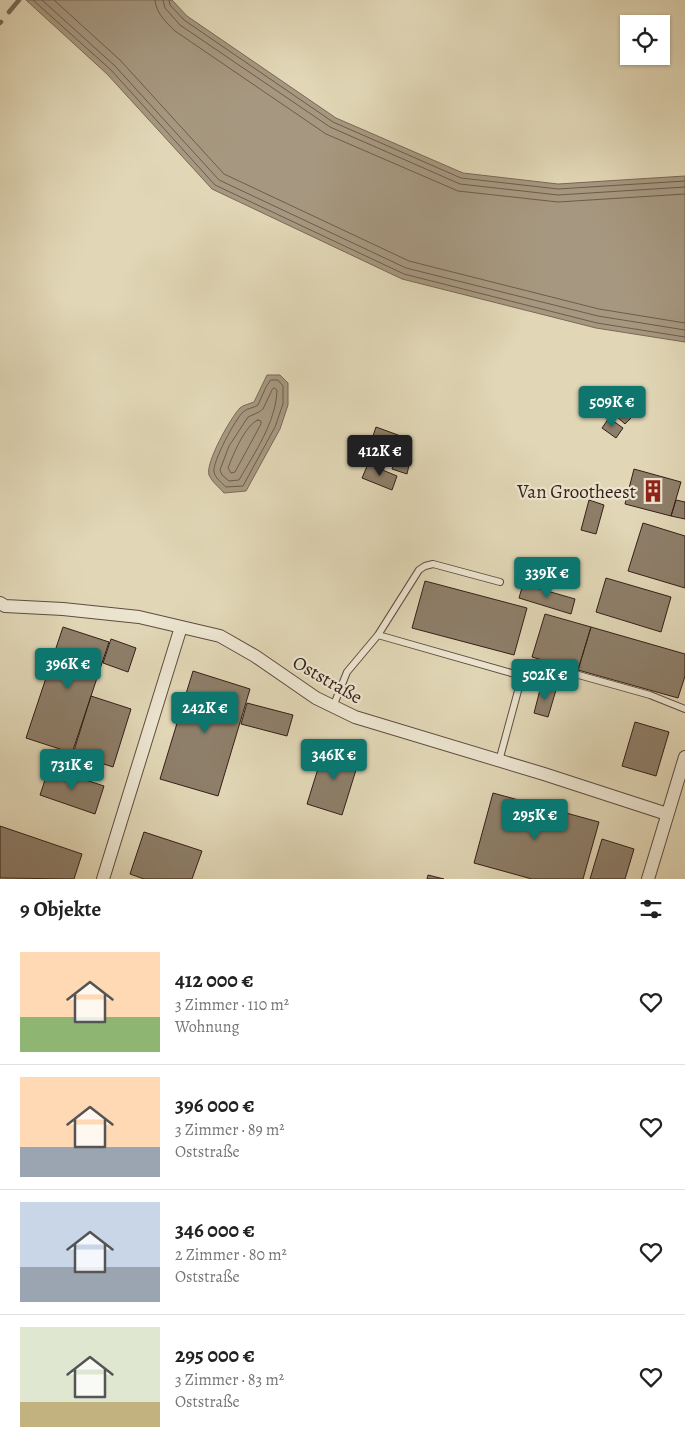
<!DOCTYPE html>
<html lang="de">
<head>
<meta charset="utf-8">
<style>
	body { margin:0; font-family:Alegreya,serif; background:#f2f2f2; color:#222; height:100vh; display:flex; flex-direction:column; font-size:19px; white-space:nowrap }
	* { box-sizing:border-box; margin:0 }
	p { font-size:16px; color:#767676 }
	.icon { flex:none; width:28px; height:28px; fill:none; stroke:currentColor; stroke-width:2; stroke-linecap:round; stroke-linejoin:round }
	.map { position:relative; height:879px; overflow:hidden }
	.details { display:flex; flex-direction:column; background:#fff; flex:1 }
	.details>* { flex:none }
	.controls { position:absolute; left:620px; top:15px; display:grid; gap:10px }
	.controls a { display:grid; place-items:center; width:50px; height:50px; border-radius:0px; background:#fff; box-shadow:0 1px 4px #0004; font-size:25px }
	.price { position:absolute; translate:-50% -42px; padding:0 11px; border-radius:5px; background:#0f766e; color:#fff; font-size:16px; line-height:32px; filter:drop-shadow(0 1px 2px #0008) }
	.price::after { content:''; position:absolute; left:50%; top:30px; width:15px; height:11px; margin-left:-8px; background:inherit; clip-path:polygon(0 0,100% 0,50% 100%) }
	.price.selected { background:#222; color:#fff }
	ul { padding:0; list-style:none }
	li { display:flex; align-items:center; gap:15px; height:125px; padding:0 20px }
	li+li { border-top:1px solid #e0e0e0 }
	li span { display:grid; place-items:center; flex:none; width:140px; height:100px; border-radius:0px; color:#555 }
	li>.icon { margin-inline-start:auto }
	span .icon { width:60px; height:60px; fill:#fffc; stroke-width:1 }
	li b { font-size:21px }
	h2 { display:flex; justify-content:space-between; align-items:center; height:60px; padding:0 20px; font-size:21px }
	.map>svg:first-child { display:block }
	.water { fill:#a69880; stroke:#786856 }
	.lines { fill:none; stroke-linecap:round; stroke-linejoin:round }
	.shore { stroke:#6d5c4c; stroke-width:1 }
	.stream { stroke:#786856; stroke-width:4.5 }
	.building { fill:#8e7f6a; stroke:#341f18 }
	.lane-casing { stroke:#5f4d40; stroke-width:8 }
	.street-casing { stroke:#5f4d40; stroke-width:14 }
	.lane { stroke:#ece5d0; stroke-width:6 }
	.street { stroke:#ece5d0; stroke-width:12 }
	.labels { text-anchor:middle; stroke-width:4.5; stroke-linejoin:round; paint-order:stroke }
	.poi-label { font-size:19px; fill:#341f18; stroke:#ece5d0; text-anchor:end }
	.street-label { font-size:19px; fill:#341f18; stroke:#ece5d0 }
</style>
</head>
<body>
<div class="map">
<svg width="685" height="879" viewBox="0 0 685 879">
	<rect width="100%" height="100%" fill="#e1d7b6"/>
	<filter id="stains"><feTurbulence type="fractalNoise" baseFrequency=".004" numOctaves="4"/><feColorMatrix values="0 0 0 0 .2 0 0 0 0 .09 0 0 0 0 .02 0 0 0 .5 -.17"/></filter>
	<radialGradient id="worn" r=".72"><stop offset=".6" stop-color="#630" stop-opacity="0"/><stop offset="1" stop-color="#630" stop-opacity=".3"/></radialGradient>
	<!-- water -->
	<path class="water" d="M26,0H172L187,16L336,118L463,173L558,184L685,176V342L596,328L402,279L212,189L107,74Z
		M267,375H280L288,383V405L280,429L246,491L224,493C219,487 212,482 209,475C205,463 231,417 240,408C243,405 249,404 254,402Z"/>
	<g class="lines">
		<!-- shore -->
		<path class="shore" d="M33,0L111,70L215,185L404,274L597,323L685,337
			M42,0L115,66L219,180L406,268L598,316L685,330
			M54,0L120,60L224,174L409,261L599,309L685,323
			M155,0C156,13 166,22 175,31L326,134L458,191L558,202L685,194
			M163,0L165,8L180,25L330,127L460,184L558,195L685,187
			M169,0L170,5L184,20L333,122L461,178L558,189L685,181
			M271,380H278L283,386V404L275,427L243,486L226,487C222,483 215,478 214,472C212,462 236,418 243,412C247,408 254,408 258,405L266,387Z
			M274,388L277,390C276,422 255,452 239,480L229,481L222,475L220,470L229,446L248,417L259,412L263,409L272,390Z
			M258,420L261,421V424L235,472L231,473L228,468C233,455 245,425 258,420Z"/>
		<!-- stream -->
		<path class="stream" d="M9,12L19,0
			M0,23L1,22"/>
	</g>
	<!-- building -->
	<path class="building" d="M617,399L635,414L625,424L608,409Z
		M609,418L623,428L616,438L602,428Z
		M376,427L409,439L406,448L373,436Z
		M396,457L410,461L407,474L392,469Z
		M368,464L397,476L392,490L362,478Z
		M634,469L681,482L671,516L625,504Z
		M589,500L604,505L596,534L581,530Z
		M676,500L685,502V519L671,516Z
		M643,523L685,536V588L628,571Z
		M606,578L671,597L661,632L596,612Z
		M425,581L527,608L514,655L412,628Z
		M523,584L575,599L571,614L519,598Z
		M545,614L591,627L578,670L532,657Z
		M63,627L109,642L72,753L26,738Z
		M591,627L685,654V676L678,698L578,670Z
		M111,639L136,648L128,672L103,663Z
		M193,671L250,689L218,796L160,779Z
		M541,686L556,690L548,717L534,713Z
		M91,696L131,709L113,767L73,754Z
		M247,703L293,715L287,736L241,724Z
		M635,722L669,732L656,776L622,766Z
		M325,746L360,757L342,815L307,804Z
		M49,768L104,786L95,814L40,795Z
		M493,793L599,822L583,879H532L474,863Z
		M0,826L82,854L74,879L0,878Z
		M144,832L202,851L192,879H144L130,874Z
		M602,839L634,849L625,879H590Z
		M428,875L444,879H427Z"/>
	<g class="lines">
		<defs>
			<path id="lane" d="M378,635L522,676
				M333,707L347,672L378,635L419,570L425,566L433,564L500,582
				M499,761L522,676L543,667H550L650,695L685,709"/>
			<path id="street" d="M0,603L5,606L63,609L139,617L220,636L255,656L316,698L355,717L544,774L667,814
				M103,879L181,627
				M648,879L685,757"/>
		</defs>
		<!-- lane casing -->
		<use href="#lane" class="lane-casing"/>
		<!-- street casing -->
		<use href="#street" class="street-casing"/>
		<!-- lane -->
		<use href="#lane" class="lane"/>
		<!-- street -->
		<use href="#street" class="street"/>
	</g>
	<!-- icons -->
	<defs>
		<symbol id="building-bare" viewBox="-9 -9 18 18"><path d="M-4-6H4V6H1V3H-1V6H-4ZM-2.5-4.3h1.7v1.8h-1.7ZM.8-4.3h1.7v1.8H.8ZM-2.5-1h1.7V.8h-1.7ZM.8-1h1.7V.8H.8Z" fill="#8f2418" stroke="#ece5d0" stroke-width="2.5" paint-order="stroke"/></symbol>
	</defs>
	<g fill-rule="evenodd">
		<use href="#building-bare" x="637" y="475" width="32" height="32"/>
	</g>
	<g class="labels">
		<!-- poi labels -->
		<g class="poi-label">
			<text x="636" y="498">Van Grootheest</text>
		</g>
		<!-- street labels -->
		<g class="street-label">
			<text transform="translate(328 679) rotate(30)" y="7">Oststraße</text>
		</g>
	</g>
	<rect width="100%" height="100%" filter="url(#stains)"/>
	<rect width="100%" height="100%" fill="url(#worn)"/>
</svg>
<div class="controls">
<a><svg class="icon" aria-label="locate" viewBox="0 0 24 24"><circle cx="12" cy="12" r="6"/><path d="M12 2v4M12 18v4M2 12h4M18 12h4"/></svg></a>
</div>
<b class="price" style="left:612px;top:428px">509K €</b>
<b class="price selected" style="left:380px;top:477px">412K €</b>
<b class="price" style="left:547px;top:599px">339K €</b>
<b class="price" style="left:68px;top:690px">396K €</b>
<b class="price" style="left:545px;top:701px">502K €</b>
<b class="price" style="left:205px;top:734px">242K €</b>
<b class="price" style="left:334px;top:781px">346K €</b>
<b class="price" style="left:72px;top:791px">731K €</b>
<b class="price" style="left:535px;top:841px">295K €</b>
</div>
<section class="details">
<h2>9 Objekte<svg class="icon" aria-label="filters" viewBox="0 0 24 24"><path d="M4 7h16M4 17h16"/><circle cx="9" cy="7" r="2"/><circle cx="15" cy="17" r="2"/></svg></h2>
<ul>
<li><span style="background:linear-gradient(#ffd9b3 65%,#8fb573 0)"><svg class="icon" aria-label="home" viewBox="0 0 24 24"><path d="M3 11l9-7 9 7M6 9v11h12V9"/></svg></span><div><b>412 000 €</b><p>3 Zimmer · 110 m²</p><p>Wohnung</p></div><svg class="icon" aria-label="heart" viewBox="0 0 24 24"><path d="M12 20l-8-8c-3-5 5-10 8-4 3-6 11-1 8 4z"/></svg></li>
<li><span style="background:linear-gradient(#ffd9b3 70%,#9aa5b1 0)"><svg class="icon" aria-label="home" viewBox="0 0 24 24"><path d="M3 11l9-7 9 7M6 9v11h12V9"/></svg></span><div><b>396 000 €</b><p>3 Zimmer · 89 m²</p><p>Oststraße</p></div><svg class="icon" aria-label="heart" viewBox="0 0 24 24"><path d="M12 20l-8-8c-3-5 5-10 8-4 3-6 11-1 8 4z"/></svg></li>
<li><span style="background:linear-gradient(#c9d6e8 65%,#9aa5b1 0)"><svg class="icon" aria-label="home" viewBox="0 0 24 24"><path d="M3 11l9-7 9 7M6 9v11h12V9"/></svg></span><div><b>346 000 €</b><p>2 Zimmer · 80 m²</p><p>Oststraße</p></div><svg class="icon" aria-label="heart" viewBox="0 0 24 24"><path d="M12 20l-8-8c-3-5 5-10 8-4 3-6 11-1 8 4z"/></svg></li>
<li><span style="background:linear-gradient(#dfe7d0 75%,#c2b280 0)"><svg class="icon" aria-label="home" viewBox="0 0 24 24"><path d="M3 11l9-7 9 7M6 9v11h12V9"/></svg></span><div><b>295 000 €</b><p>3 Zimmer · 83 m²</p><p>Oststraße</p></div><svg class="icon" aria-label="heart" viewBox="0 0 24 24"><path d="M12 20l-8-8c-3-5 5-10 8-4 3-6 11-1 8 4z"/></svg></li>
</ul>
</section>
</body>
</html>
